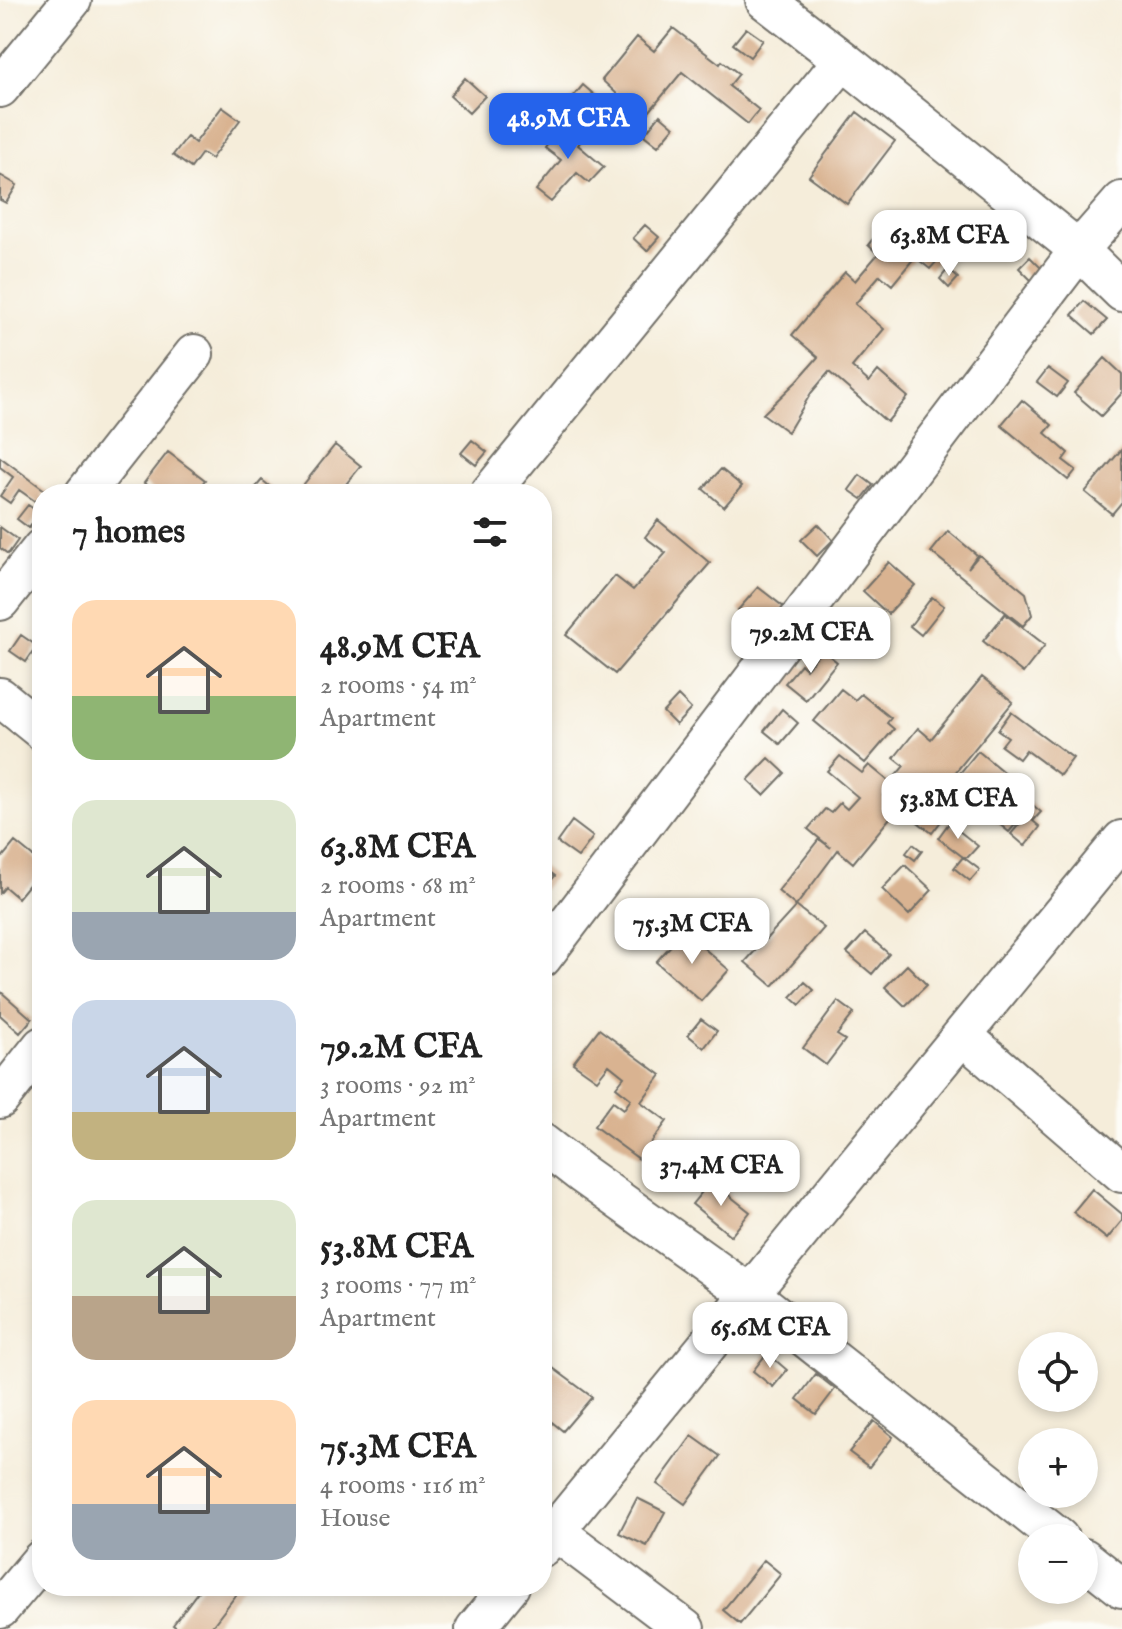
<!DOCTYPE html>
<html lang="en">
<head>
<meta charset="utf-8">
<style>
	body { margin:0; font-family:"IM FELL English",serif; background:#f2f2f2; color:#222; height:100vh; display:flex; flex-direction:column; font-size:30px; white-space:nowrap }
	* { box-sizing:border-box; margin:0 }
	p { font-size:26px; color:#767676 }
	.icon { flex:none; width:44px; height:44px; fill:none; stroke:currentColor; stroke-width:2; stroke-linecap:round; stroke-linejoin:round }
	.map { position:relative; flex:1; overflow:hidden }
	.panel { position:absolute; left:32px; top:484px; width:520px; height:1112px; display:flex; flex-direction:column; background:#fff; border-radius:32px; box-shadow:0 4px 12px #0003 }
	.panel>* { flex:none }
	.buttons { position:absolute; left:1018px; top:1332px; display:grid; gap:16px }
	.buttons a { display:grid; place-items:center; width:80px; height:80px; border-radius:50%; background:#fff; box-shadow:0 4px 12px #0003; font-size:40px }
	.price { position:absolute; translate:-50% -68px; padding:0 18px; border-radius:16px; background:#fff; color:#222; font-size:26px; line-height:52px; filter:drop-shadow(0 2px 4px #0008) }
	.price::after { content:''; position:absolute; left:50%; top:48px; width:24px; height:18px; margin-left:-12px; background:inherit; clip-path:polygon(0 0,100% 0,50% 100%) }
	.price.on { background:#2563eb; color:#fff }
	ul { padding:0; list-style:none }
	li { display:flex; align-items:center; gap:24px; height:200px; padding:0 40px }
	li span { display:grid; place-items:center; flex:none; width:224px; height:160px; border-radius:24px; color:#555 }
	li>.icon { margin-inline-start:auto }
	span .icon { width:96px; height:96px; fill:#fffc; stroke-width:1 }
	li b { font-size:34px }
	h2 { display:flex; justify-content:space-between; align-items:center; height:96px; padding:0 40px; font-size:34px }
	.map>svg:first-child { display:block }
	.building { fill:#d9b391 }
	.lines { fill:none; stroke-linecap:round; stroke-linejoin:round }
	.minor-casing { stroke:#726f68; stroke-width:42 }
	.minor { stroke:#fff; stroke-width:38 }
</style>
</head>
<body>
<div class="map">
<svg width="1122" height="1629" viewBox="0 0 1122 1629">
	<rect width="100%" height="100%" fill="#fdfcf7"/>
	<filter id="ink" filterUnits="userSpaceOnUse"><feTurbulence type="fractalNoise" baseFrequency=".0125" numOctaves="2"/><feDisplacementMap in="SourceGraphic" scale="16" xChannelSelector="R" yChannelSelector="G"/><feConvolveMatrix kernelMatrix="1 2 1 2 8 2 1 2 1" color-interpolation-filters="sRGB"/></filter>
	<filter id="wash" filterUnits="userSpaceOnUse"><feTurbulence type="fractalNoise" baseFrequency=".006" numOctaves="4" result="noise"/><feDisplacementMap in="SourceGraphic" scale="32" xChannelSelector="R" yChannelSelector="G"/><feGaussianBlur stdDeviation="1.8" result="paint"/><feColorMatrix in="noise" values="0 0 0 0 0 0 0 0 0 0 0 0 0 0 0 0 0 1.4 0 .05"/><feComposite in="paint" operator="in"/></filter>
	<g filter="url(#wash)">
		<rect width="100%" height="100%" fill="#f5edda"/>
		<g id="blocks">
			<!-- building -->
			<path class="building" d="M673,28L720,64L722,61L739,74L729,86L759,110L748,124L682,72L635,129L607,106L617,94L602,80L637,37L654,51Z
				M746,28L763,40L750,57L733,44Z
				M465,78L485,96L469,113L450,96Z
				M583,85L607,106L586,133L561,111Z
				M222,107L240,120L211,159L202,153L191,168L173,155L187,137L195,143Z
				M857,112L895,141L847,204L809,176Z
				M660,115L674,127L658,146L644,135Z
				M567,120L586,134L578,145L604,167L589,183L577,173L551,202L536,190L561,160L545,148Z
				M0,175L17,185L6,203L0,200Z
				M929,222L954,242L930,269L915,257L892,285L880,275L855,304L884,329L852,367L869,382L878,371L908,397L887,422L829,372L811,393L788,432L763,414L797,381L818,357L792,335L845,272L855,281L878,254L868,245L881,229L905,250Z
				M645,225L659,237L647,251L633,238Z
				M1030,257L1045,272L1034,283L1019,268Z
				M948,269L958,278L949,288L940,279Z
				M1084,301L1107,320L1094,334L1072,315Z
				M1105,358L1122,374V393L1101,416L1074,393Z
				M1048,368L1068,383L1057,397L1037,382Z
				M1022,400L1052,425L1045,433L1068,453L1063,460L1076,470L1068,480L1001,425Z
				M472,440L487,452L476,465L461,453Z
				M335,445L361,466L338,494H296Z
				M1122,449V502L1112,514L1085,492Z
				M168,452L205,480L194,494H158L144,483Z
				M0,457L50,494H42V506L19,490L10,503L0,496L13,477L0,467Z
				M721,469L742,486L724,507L703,489Z
				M860,475L873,485L862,499L849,490Z
				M262,480L279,494H250Z
				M28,505L40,513L29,528L17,519Z
				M658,520L710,563L615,674L566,635L615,576L633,590L666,553L645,537Z
				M818,524L833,540L817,556L801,540Z
				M0,527L18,540L8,554L0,548Z
				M948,531L977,555L968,568L979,555L1026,593L1032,615L1023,626L931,552Z
				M889,562L915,585L888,614L863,591Z
				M758,587L785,608L765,632L738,610Z
				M932,597L944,606L921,635L910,626Z
				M1005,614L1045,645L1023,673L983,641Z
				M21,635L37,646L26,662L10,651Z
				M822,650L837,662L806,700L785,683L801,664L806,669Z
				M982,677L1013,702L927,807L893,779L904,766L894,758L918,728L931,739Z
				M841,689L855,700L861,694L891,718L887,723L894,729L865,763L814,721Z
				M678,696L691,709L676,725L663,712Z
				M782,709L798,723L780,744L764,731Z
				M1011,712L1073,758L1060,775L1026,750L1019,759L1001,746L1008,737L998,730Z
				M978,751L1019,785L1007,800L1024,814L1009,832L951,784Z
				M840,756L862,773L869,765L892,784L883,795L899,807L853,863L838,850L796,906L778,891L819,839L831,848L808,829L825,809L831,813L840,803L847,809L858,797L827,771Z
				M769,758L785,773L764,795L748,780Z
				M1027,800L1041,812L1033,821L1040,827L1025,846L1011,834L1028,814L1020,808Z
				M920,803L942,820L932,833L910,816Z
				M572,821L593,837L578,857L557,842Z
				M949,823L978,846L968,857H963L938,838Z
				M15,842L42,864V869L18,898L5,887L0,893V860Z
				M913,844L922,851L915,860L906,853Z
				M963,857L980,870L970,881L954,868Z
				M905,865L932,890L909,915L882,889Z
				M542,866L555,876L542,891Z
				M796,906L824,928L773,986L745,962Z
				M684,931L729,970L701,1001L656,962Z
				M865,933L889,954L872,974L847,953Z
				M907,965L927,985L905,1006L885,987Z
				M805,982L814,990L800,1005L791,997Z
				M0,991L32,1019L20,1033L0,1015Z
				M838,1001L854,1013L837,1035L845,1040L826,1065L803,1048Z
				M701,1019L717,1031L704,1048L688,1035Z
				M599,1029L661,1075L641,1102L667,1121L639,1159L594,1126L613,1101L624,1109L631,1099L616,1087L624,1077L609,1065L597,1080L573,1063Z
				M711,1181L750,1212L731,1236L692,1204Z
				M1092,1189L1122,1214V1221L1107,1239L1073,1212Z
				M767,1353L787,1370L773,1387L753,1371Z
				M553,1368L592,1397L563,1431L542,1414V1382Z
				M816,1374L835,1389L816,1414L797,1399Z
				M874,1421L893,1437L869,1467L849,1452Z
				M692,1436L720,1456L685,1504L657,1484Z
				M637,1498L665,1512L647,1546L619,1533Z
				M764,1560L781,1574L740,1624L723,1610Z
				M202,1586H243L210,1629H178L173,1625Z"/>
		</g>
	</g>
	<g filter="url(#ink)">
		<use href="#blocks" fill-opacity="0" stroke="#726f68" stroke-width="2"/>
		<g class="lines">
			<defs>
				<path id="minor" d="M765,0L843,60L1079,250L1122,292
					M0,88L72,0
					M84,494L194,354
					M489,494L843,60
					M0,601L42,548
					M0,697L42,731
					M542,958L1079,250L1122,201
					M962,1035L1122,1173
					M0,1099L42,1046
					M542,1143L582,1174L750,1294L1059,1538
					M555,1531L685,1629
					M542,1547L1122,840
					M1084,1558L1122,1588
					M0,1609L42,1559
					M475,1629L510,1586"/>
			</defs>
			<!-- minor casing -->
			<use href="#minor" class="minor-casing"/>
			<!-- minor -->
			<use href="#minor" class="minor"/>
		</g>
	</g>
</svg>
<div class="buttons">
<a><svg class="icon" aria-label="locate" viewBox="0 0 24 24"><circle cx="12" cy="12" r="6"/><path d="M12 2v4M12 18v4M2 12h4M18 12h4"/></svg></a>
<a>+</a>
<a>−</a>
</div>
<b class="price on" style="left:568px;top:161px">48.9M CFA</b>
<b class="price" style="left:949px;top:278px">63.8M CFA</b>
<b class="price" style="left:811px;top:675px">79.2M CFA</b>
<b class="price" style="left:958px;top:841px">53.8M CFA</b>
<b class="price" style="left:692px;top:966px">75.3M CFA</b>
<b class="price" style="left:721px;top:1208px">37.4M CFA</b>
<b class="price" style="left:770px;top:1370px">65.6M CFA</b>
<section class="panel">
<h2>7 homes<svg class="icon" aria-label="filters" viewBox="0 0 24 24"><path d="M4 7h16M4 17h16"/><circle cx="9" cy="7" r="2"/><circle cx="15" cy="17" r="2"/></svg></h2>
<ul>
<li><span style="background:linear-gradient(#ffd9b3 60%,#8fb573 0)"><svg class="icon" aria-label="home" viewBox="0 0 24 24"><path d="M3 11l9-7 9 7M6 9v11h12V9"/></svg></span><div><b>48.9M CFA</b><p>2 rooms · 54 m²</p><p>Apartment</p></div></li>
<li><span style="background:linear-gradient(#dfe7d0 70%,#9aa5b1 0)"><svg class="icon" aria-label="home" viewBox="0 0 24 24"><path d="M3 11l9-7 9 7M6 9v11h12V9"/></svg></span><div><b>63.8M CFA</b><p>2 rooms · 68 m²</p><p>Apartment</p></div></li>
<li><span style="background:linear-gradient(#c9d6e8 70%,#c2b280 0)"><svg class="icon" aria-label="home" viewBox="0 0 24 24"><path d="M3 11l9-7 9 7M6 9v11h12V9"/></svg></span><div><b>79.2M CFA</b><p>3 rooms · 92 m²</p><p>Apartment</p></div></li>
<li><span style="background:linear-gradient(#dfe7d0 60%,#b9a48a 0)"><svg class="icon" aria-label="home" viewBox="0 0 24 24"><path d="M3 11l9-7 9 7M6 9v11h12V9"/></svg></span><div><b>53.8M CFA</b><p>3 rooms · 77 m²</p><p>Apartment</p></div></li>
<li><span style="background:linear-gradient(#ffd9b3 65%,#9aa5b1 0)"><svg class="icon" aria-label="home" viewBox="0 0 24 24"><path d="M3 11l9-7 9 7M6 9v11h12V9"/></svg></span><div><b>75.3M CFA</b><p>4 rooms · 116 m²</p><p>House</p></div></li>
</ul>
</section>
</div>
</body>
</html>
